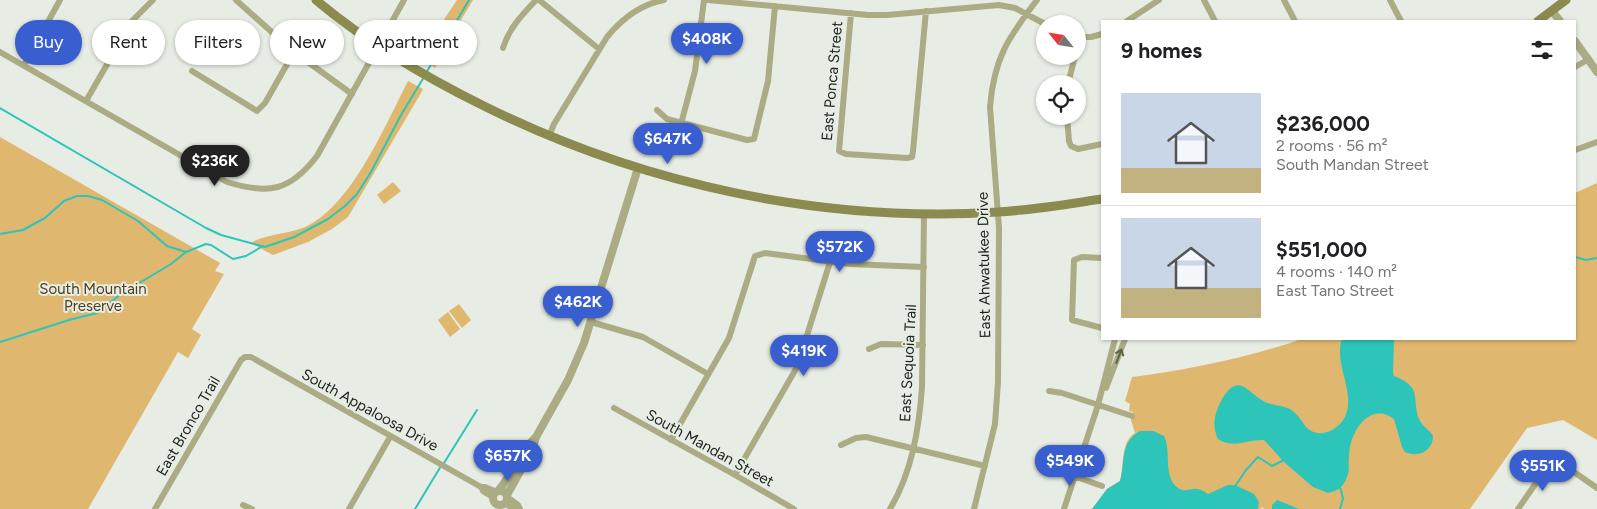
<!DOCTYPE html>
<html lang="en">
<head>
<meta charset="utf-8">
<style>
	body { margin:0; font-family:Figtree,sans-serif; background:#f6f6f6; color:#202124; height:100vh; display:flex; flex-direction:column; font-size:19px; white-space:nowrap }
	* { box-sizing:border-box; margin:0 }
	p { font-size:16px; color:#757577 }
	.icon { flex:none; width:28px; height:28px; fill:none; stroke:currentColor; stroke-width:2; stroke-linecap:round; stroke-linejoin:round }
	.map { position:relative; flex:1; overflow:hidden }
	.sheet { position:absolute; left:1101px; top:20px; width:475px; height:320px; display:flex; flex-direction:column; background:#fff; border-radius:0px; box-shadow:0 1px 4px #0004 }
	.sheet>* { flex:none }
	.guide { position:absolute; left:15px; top:20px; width:475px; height:45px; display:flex; gap:10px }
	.needle { width:32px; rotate:300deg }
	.tools { position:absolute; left:1036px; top:15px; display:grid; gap:10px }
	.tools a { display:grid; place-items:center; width:50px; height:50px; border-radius:50%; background:#fff; box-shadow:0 1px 4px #0004; font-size:25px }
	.price { position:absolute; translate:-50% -42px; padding:0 11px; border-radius:18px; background:#385ecf; color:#fff; font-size:16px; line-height:32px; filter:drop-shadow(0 1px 2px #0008) }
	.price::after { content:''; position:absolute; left:50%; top:30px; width:15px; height:11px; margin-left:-8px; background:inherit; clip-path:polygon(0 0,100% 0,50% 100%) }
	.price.on { background:#222; color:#fff }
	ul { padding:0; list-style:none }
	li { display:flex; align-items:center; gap:15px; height:125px; padding:0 20px }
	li+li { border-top:1px solid #e0e0e0 }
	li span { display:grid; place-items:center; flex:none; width:140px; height:100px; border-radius:0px; color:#555 }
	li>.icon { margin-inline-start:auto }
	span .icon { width:60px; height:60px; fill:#fffc; stroke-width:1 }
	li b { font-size:21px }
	h2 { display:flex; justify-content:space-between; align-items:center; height:60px; padding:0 20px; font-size:21px }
	.tag { padding:0 18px; border-radius:22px; background:#fff; box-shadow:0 1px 4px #0004; font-size:18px; line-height:45px }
	.tag.on { background:#385ecf; color:#fff }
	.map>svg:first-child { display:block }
	.green { fill:#dfb76f }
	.water { fill:#2dc4b9 }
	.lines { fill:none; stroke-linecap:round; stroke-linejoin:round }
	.stream { stroke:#2dc4b9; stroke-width:2 }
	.minor { stroke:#abab84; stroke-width:6 }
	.tertiary { stroke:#abab84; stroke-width:8 }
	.secondary { stroke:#8c8b4f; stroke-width:9 }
	.oneway { stroke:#60614e }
	.labels { text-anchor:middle; stroke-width:4; stroke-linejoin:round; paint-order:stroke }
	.street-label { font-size:15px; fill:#222421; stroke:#e7ede4 }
	.park-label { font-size:15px; fill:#513d17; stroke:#e7ede4 }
</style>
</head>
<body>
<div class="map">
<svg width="1597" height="509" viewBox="0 0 1597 509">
	<rect width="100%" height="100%" fill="#e7ede4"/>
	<!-- green -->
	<path class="green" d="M457,0H473L447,43L435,68L421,58L437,30Z
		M408,81L423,89L421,93L348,217L332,229L308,242L273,255L251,243C264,234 293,234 309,225C353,202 386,124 408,81Z
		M0,137L220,263L215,271L224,274L192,329L201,335L188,358L178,352L88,509H0Z
		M393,182L401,191L384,204L377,195Z
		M1597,183V440L1563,420L1527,428L1470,509H1264L1262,507L1261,509H1092L1107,489L1120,481C1124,467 1120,442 1135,433L1131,420L1133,412L1129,411L1130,404L1125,401L1132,377C1188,370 1250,357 1302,339H1575V193Z
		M459,304L471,320L462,328L449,311Z
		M448,312L460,329L450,337L438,320Z"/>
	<!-- water -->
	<path class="water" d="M1342,339H1394L1393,373L1394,376C1425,388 1410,400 1420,421C1423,427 1430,430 1433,436C1433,451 1418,458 1405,452L1402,447L1394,419C1387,414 1381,412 1372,415C1357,421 1349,442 1349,457C1348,464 1350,470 1347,477C1344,486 1338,491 1328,493L1313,487L1284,462L1264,440C1249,439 1232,449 1218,439C1212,426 1214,416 1220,403C1238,369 1247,393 1265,402C1274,406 1286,405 1294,412C1299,416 1302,422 1306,427C1316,437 1330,434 1340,424C1359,403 1339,374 1340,350C1340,346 1341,342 1342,339Z
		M1140,431H1153L1164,436C1172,451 1162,476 1178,488C1185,493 1190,488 1197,489C1200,489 1205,492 1208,494L1228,485H1235L1254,494L1259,502L1258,509H1092L1107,489L1120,481C1126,462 1119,443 1140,431Z
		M1277,500L1299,509H1272V505Z"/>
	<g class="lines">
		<!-- stream -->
		<path class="stream" d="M426,73L469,0
			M0,108L206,228L221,235L265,247L294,237L328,219L345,206L357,194L371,172L401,115L424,77
			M0,234L23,230L45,218L64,201L77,196H88L102,200L138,221L167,246L186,252L206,244L211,245L233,259L246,256L263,246
			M1575,257L1586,260L1597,258
			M0,342L69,320L97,313L121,294L171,264L186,252
			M444,463L477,410
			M1340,487L1343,498L1340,509
			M1234,488L1246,470L1258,457L1272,466L1284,460
			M415,509L441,466"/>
		<!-- minor -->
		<path class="minor" d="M236,0L294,52L352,94
			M539,0L599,49
			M708,0L868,15H887L999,5L1015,8L1045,24
			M1204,0L1215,21
			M1284,0L1295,21
			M1390,0L1401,21
			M851,13L839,151L846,154L907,158L912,157L913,151L926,11
			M1127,21L1159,0
			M1078,37H1091L1102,34
			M1078,45L1080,37
			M503,48C509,28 522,15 536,0
			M0,52L227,182C269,195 290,191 317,156L404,0
			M24,65L60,0
			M1575,67L1589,59
			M192,71L257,111L265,103L294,52
			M1068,84L1075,56
			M86,101L132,21L153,0
			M657,110L667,119L747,140L754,139L768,81L775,6
			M1067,116L1069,141L1071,146L1078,149L1102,144
			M681,124L695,71L704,0
			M549,136L554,124L607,37C621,20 641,4 664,0
			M1575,150L1597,142
			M1102,258L1082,257L1074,260L1072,320L1102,328
			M591,322L643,337L708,374
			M869,349L881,344L923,345
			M1106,388L1125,339
			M1049,391L1062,393L1132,416
			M614,408L735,475L794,509
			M671,440L729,338L755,256L765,253L850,264L924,267
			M841,445L856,438L866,437L985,466
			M1048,467L1102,486
			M735,475L797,367L830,262
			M481,487L483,491L494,498
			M507,497L518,505L520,509
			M504,503L514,509
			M243,505L252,509
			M155,509L241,360L245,357H251L481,487H485L497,492
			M349,509L390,437
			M890,509C912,472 919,429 922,387L924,213
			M974,509L995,424L998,382L999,228L990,107C994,58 1008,38 1037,0
			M1064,509L1098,405L1115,339
			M1518,509L1547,467L1554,461L1561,463L1597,488"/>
		<!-- tertiary -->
		<path class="tertiary" d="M1552,11L1560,21
			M1575,41L1597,72
			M498,491C513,474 519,452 536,437
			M493 498a7 7 0 1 1 14 0a7 7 0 1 1-14 0Z
			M507,495L533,448L536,437L568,380L584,343L638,168"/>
		<!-- secondary -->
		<path class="secondary" d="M316,0C367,43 427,78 486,107C644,185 822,223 998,212C1033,210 1068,204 1102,199
			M1538,21L1566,0"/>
	</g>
	<!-- one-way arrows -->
	<defs><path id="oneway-shaft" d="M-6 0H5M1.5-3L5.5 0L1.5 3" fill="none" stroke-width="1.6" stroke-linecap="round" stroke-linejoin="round" transform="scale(1.25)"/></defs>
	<use class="oneway" href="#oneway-shaft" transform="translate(1119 356) rotate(-69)"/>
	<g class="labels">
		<!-- street labels -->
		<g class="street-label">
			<text transform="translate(832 81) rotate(-85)" y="5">East Ponca Street</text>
			<text transform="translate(984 265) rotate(-91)" y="5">East Ahwatukee Drive</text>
			<text transform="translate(908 363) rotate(-87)" y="5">East Sequoia Trail</text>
			<text transform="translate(370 410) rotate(29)" y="5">South Appaloosa Drive</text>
			<text transform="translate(188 426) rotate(-60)" y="5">East Bronco Trail</text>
			<text transform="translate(710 448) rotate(29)" y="5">South Mandan Street</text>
		</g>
		<!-- park labels -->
		<g class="park-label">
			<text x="93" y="294">South Mountain<tspan x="93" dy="17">Preserve</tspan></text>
		</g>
	</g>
</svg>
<div class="tools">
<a><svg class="needle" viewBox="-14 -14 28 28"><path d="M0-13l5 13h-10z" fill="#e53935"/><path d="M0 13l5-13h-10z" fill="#757577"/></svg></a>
<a><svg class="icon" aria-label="locate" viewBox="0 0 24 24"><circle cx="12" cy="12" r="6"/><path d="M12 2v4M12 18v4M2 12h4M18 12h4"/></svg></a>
</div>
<b class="price" style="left:707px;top:65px">$408K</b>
<b class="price" style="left:668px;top:165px">$647K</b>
<b class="price on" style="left:215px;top:187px">$236K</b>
<b class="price" style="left:840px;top:273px">$572K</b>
<b class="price" style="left:578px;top:328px">$462K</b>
<b class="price" style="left:804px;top:377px">$419K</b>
<b class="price" style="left:508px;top:482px">$657K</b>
<b class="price" style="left:1070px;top:487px">$549K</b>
<b class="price" style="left:1543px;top:492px">$551K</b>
<div class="guide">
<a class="tag on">Buy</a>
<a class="tag">Rent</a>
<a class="tag">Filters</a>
<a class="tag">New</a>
<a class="tag">Apartment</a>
</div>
<section class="sheet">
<h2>9 homes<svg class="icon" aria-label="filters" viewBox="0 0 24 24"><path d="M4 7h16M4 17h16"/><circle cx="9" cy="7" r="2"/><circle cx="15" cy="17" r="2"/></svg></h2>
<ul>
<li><span style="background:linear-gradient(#c9d6e8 75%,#c2b280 0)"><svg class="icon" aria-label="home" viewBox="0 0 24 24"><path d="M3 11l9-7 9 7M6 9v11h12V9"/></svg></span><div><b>$236,000</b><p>2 rooms · 56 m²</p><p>South Mandan Street</p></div></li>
<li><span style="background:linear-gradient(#c9d6e8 70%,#c2b280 0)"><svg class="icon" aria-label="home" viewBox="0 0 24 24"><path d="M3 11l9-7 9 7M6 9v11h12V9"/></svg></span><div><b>$551,000</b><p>4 rooms · 140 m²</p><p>East Tano Street</p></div></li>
</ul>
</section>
</div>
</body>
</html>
